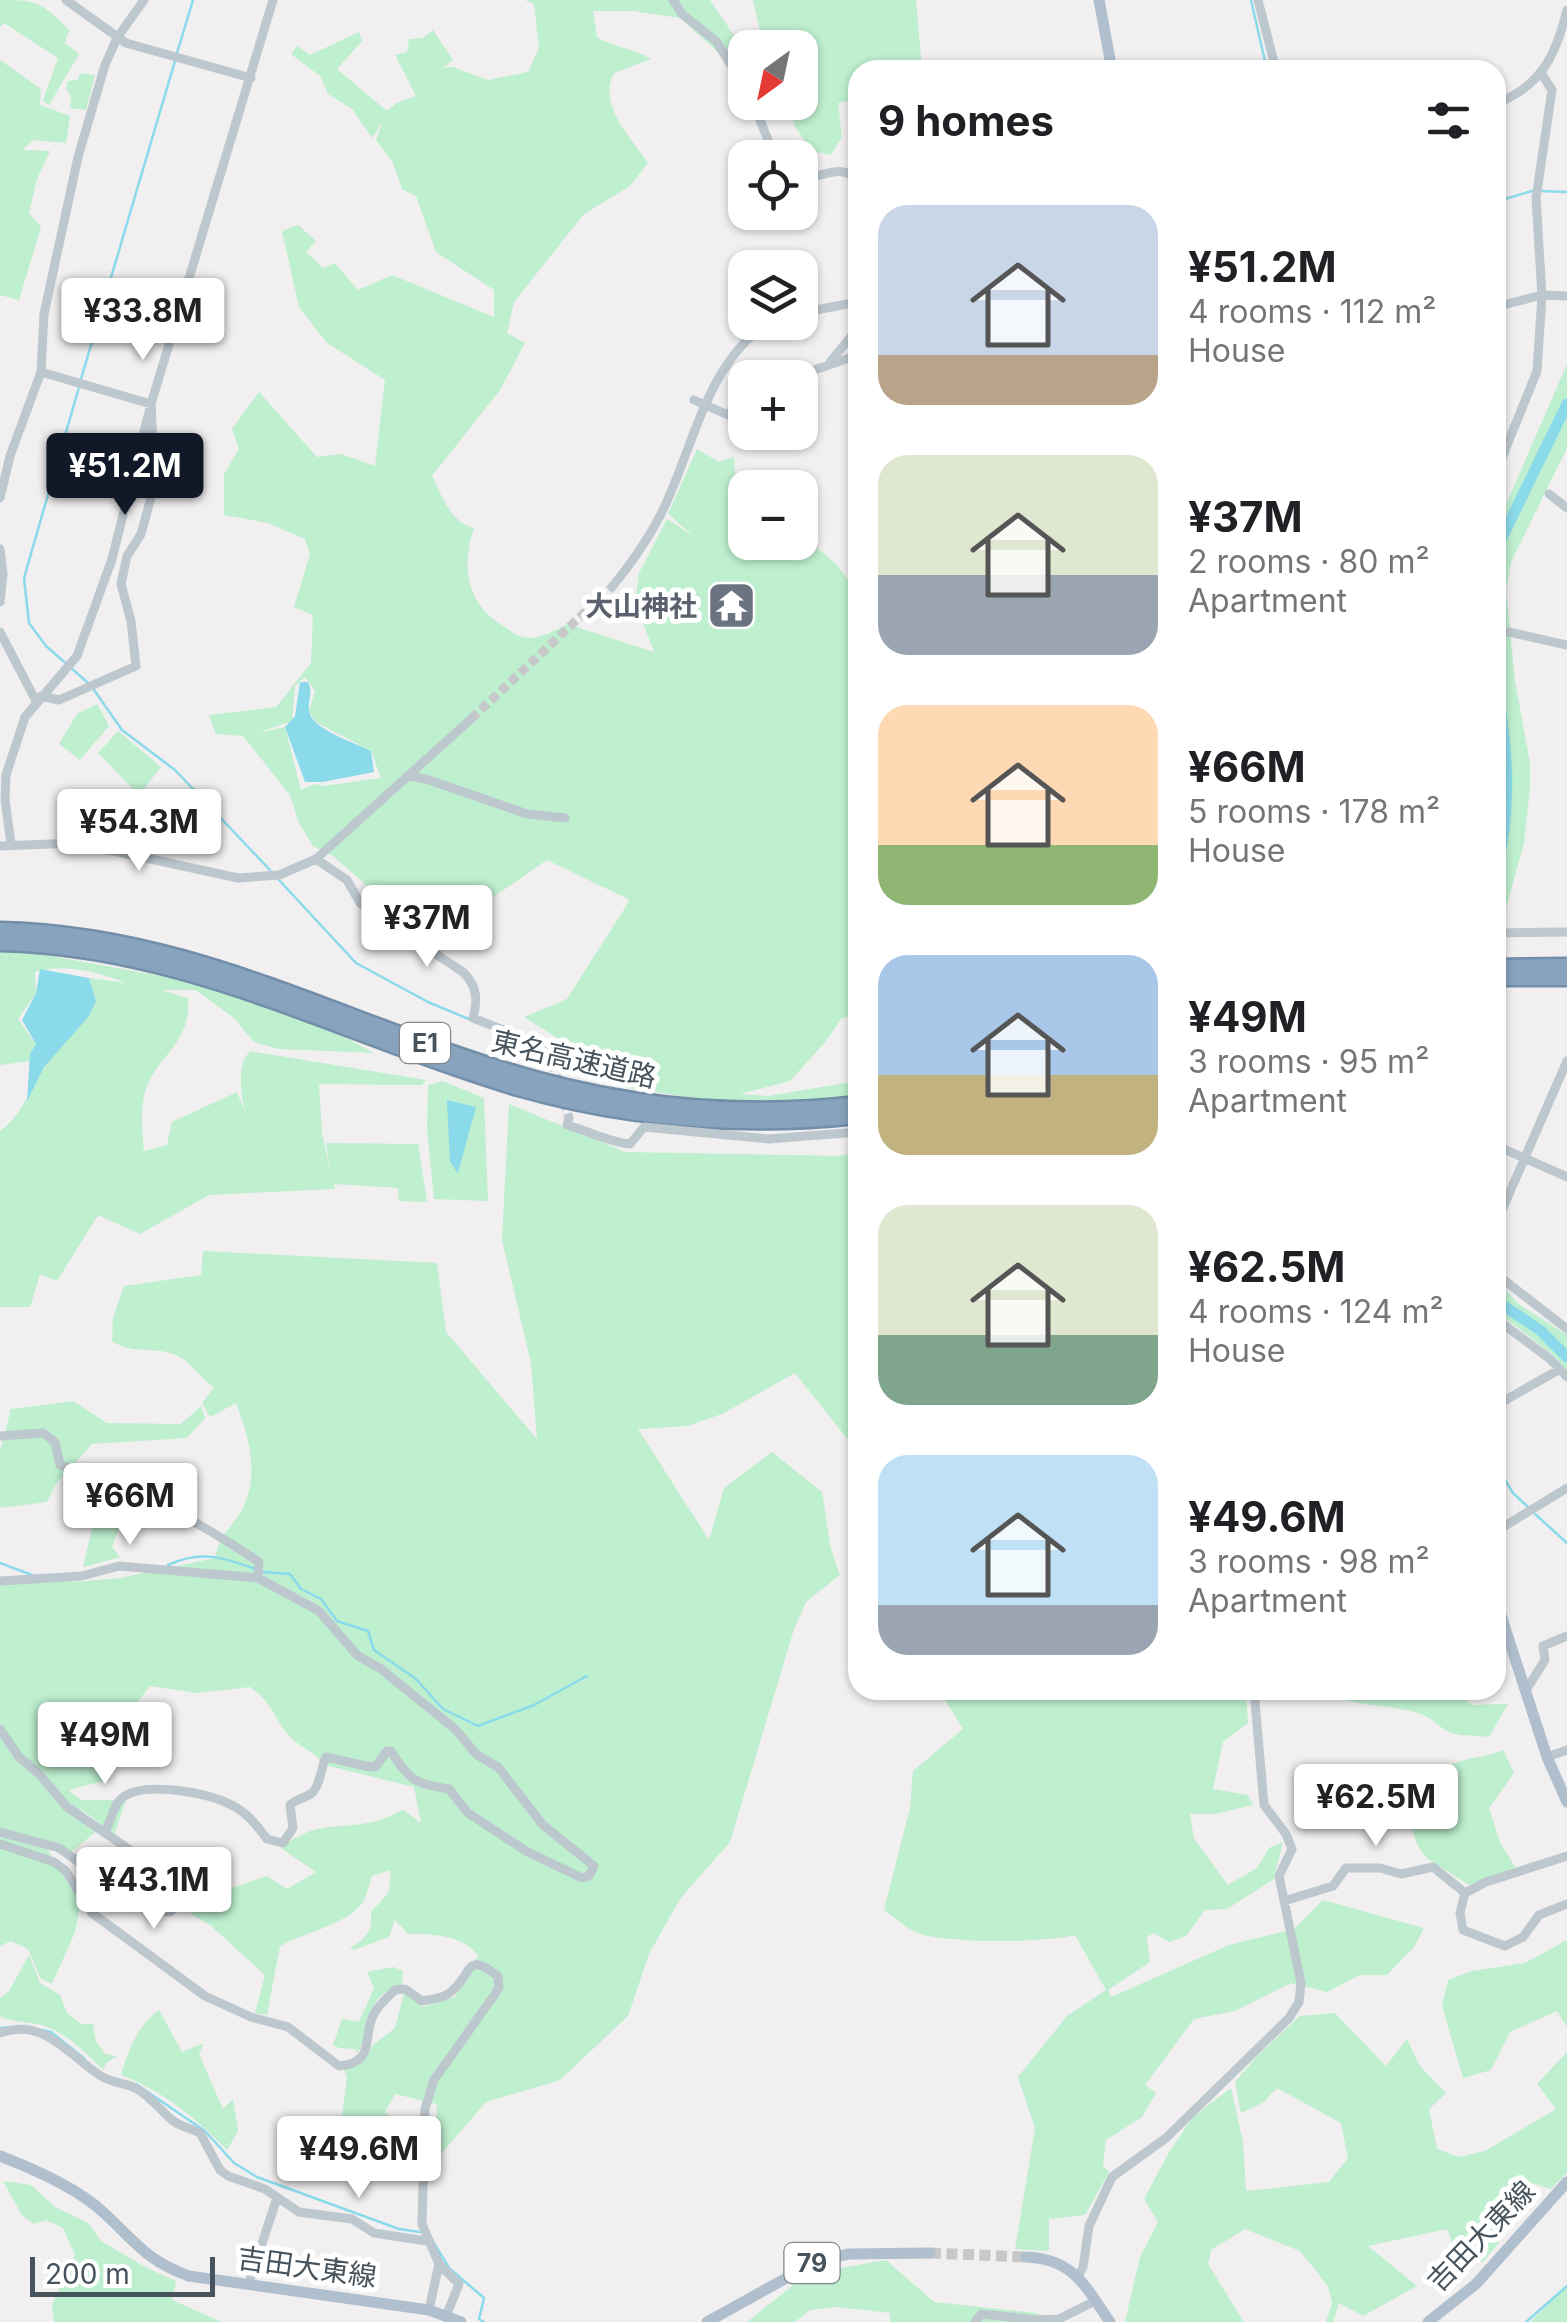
<!DOCTYPE html>
<html lang="en">
<head>
<meta charset="utf-8">
<style>
	body { margin:0; font-family:Inter,"Noto Sans JP",sans-serif; background:#f6f6f6; color:#202124; height:100vh; display:flex; flex-direction:column; font-size:38px; white-space:nowrap }
	* { box-sizing:border-box; margin:0 }
	p { font-size:32px; color:#757577 }
	.icon { flex:none; width:55px; height:55px; fill:none; stroke:currentColor; stroke-width:2; stroke-linecap:round; stroke-linejoin:round }
	.map { position:relative; flex:1; overflow:hidden }
	.drawer { position:absolute; left:848px; top:60px; width:658px; height:1640px; display:flex; flex-direction:column; background:#fff; border-radius:30px; box-shadow:0 2px 8px #0004 }
	.drawer>* { flex:none }
	.needle { width:65px; rotate:213deg }
	.buttons { position:absolute; left:728px; top:30px; display:grid; gap:20px }
	.buttons a { display:grid; place-items:center; width:90px; height:90px; border-radius:20px; background:#fff; box-shadow:0 2px 8px #0004; font-size:50px }
	.scale { position:absolute; left:30px; bottom:25px; width:185px; box-sizing:border-box; padding-left:10px; border:5px solid #47535c; border-top:0; font-size:28px; line-height:35px; white-space:nowrap; color:#47535c; -webkit-text-stroke:8px #fff; paint-order:stroke }
	.price { position:absolute; translate:-50% -85px; padding:0 22px; border-radius:10px; background:#fff; color:#222; font-size:32px; line-height:65px; filter:drop-shadow(0 2px 5px #0008) }
	.price::after { content:''; position:absolute; left:50%; top:60px; width:30px; height:22px; margin-left:-15px; background:inherit; clip-path:polygon(0 0,100% 0,50% 100%) }
	.price.active { background:#111827; color:#fff }
	ul { padding:0; list-style:none }
	li { display:flex; align-items:center; gap:30px; height:250px; padding:0 30px }
	li span { display:grid; place-items:center; flex:none; width:280px; height:200px; border-radius:30px; color:#555 }
	li>.icon { margin-inline-start:auto }
	span .icon { width:120px; height:120px; fill:#fffc; stroke-width:1 }
	li b { font-size:42px }
	h2 { display:flex; justify-content:space-between; align-items:center; height:120px; padding:0 30px; font-size:42px }
	.map>svg:first-child { display:block }
	.green { fill:#beefcf; fill-rule:evenodd }
	.water { fill:#8bdaeb }
	.lines { fill:none; stroke-linecap:round; stroke-linejoin:round }
	.stream { stroke:#8bdaeb; stroke-width:2.5 }
	.river { stroke:#8bdaeb; stroke-width:11 }
	.minor-tunnel { stroke:#c6c8ca; stroke-width:9; stroke-dasharray:9 4.5; stroke-linecap:butt }
	.major-tunnel { stroke:#c6c8ca; stroke-width:11; stroke-dasharray:11 5.5; stroke-linecap:butt }
	.highway-casing { stroke:#728ea9; stroke-width:19 }
	.minor { stroke:#bdc7ce; stroke-width:9 }
	.major { stroke:#afbfcd; stroke-width:11 }
	.highway { stroke:#87a3bd; stroke-width:14 }
	.minor-bridge { stroke:#bdc7ce; stroke-width:9 }
	.labels { text-anchor:middle; stroke-width:10; stroke-linejoin:round; paint-order:stroke }
	.shield { fill:#fff; stroke:#7e878d; stroke-width:2.5 }
	.shield-label { font-size:25px; font-weight:bold; fill:#47535c }
	.worship-label { font-size:28px; font-weight:bold; fill:#5b616d; stroke:#fff; text-anchor:end }
	.street-label { font-size:28px; fill:#47535c; stroke:#fff }
</style>
</head>
<body>
<div class="map">
<svg width="1567" height="2322" viewBox="0 0 1567 2322">
	<rect width="100%" height="100%" fill="#f1efef"/>
	<!-- green -->
	<path class="green" d="M0,0C39,0 41,2 69,30L65,43L79,54L49,105L43,100L58,58L4,23L0,27Z
		M525,0H710L735,37L763,44L753,0H916L922,70H858L857,99L838,103L842,137L831,155L812,151L794,125L791,103L800,102V48L736,49L730,63L680,18L633,11H593L597,37C615,48 633,48 651,59L614,73C597,104 631,138 648,163L630,186L584,214L514,302L507,333L525,343L500,390L432,476C442,496 451,523 474,528C461,565 466,604 502,625C508,629 516,636 522,637C538,641 554,631 567,624L654,652L635,602L639,573L667,519L695,537L668,514L697,449L719,462L734,457L735,477L747,487L745,542H800V515L809,521L804,545L811,543L837,565L857,591V1014L842,1018L826,1041L790,1081L740,1094L768,1096L857,1081V1099L791,1105L693,1098L611,1085L565,1043L524,1017L567,999L630,900L547,860L430,941L333,856L313,846L299,823L290,795L243,736L216,734L209,715L276,707L311,663L313,615L294,607L310,554L305,539L268,523L224,515V474L239,449L232,429L259,392L317,457L341,454L375,466L385,380L327,343L299,307L282,231L298,225L316,241L306,252L323,268L335,263L358,290L392,275L494,317V290L436,252L416,196L402,189L393,163L376,140L383,121L372,138L352,109L328,94L320,76L291,54L297,46L310,55L359,32L362,41L337,69L387,111L397,103L416,96L395,55L407,52L409,39L423,38L433,30L453,60L443,68L453,67L488,80L528,72L539,48L534,4ZM305,677L315,691L309,711L316,722L371,751L381,778L323,786L314,784L301,790L285,727L257,733L292,721L295,686Z
		M0,60L41,89L40,105L70,116L66,143L34,140L22,150L50,151L37,179L29,213L41,227L19,300L0,295Z
		M80,73L95,75L86,110L70,108L71,96L66,88L68,81L78,80Z
		M1567,364V448L1511,562L1506,590L1515,681L1530,763V788L1524,843L1495,949V530Z
		M97,704L109,726L80,760L59,744L77,714Z
		M118,731L161,767L139,795L98,753Z
		M13,949L205,984L320,1024L374,1053L279,1049L254,1042L234,1018L196,990H161L188,998C191,1039 165,1051 149,1081C139,1101 142,1130 144,1151L167,1145L172,1122L237,1092L245,1112C241,1093 236,1066 250,1051L426,1080L422,1085L319,1084L322,1134L330,1169L326,1143L418,1144L427,1202L399,1201L398,1188L334,1184L335,1189L209,1195L140,1234L98,1215L57,1281L40,1274L30,1307H0V1131C24,1114 29,1088 46,1065C62,1043 83,1026 96,1001L89,978L126,983C97,972 65,963 35,972L36,993L18,1019L36,1044L30,1061L0,1065V952Z
		M443,1081L484,1098L488,1201L434,1199L427,1129L428,1085Z
		M509,1104L625,1152L840,1156L857,1152V1451L795,1373L722,1414L687,1426L638,1429L709,1540L724,1488L772,1452L822,1492L831,1549L840,1575L806,1602L794,1629L730,1842L680,1899L649,1954L628,2016L560,2080L486,2102L434,2162L437,2104L395,2094L385,2112L393,2119L386,2134L377,2139L357,2128L311,2154L299,2143V2121L342,2117L347,2077L344,2069L359,2065L373,2045L395,2028L404,1993L423,2007L455,1997L478,1956C462,1934 432,1934 408,1934L395,1920L389,1937L354,1950L350,1948C366,1938 373,1931 371,1912L389,1892L391,1870L372,1876C369,1885 366,1899 360,1906C339,1927 305,1932 280,1946L267,2015L255,2013L265,1975L210,1925L191,1914L190,1902L267,1876L287,1889L316,1872L281,1848C316,1820 334,1830 373,1822C383,1820 394,1814 403,1810L421,1823L414,1787L325,1765C314,1751 296,1746 286,1732C271,1712 273,1704 250,1687L198,1693L150,1686L129,1713L108,1780L68,1790L82,1800H126L114,1835L79,1807L99,1829L71,1852L41,1839L81,1902L75,1932L52,1984L41,1979L28,1949L11,1941L0,1946V1577L75,1582L120,1578L215,1558C219,1532 236,1526 245,1503C259,1469 248,1435 236,1403L210,1417L202,1403L214,1388C202,1378 189,1361 176,1355C154,1346 132,1355 112,1341L113,1318L124,1286L201,1275L203,1251L437,1263L446,1332L537,1439L531,1363L502,1240Z
		M1495,1279L1520,1305L1567,1335V1371L1554,1356L1495,1310Z
		M73,1401L107,1423L181,1424L201,1406L205,1418L187,1438L92,1444L56,1484L47,1502L0,1508V1451L11,1409Z
		M102,1487L126,1496L122,1520L112,1547L120,1557L83,1567Z
		M939,1690H1246L1248,1723L1223,1742L1213,1789L1248,1795L1253,1805L1214,1814H1190L1194,1839L1228,1885L1257,1868L1269,1848L1283,1842L1274,1879L1227,1909L1205,1910L1186,1936L1169,1942L1154,1933L1147,1937L1150,1962L1108,1990L1111,1997L1229,1945L1294,1929L1323,1900L1424,1928L1414,1947L1387,1975H1360L1327,1992L1291,1983L1235,2011L1194,2019L1145,2085L1156,2093L1142,2117L1106,2140L1103,2165L1109,2172L1085,2215L1049,2219V2251L1015,2249L1035,2128L1018,2077L1067,2016L1106,1990L1075,1935C1041,1943 958,1943 924,1935C910,1932 896,1918 884,1910L910,1808L913,1771L963,1729Z
		M1319,1690H1450L1473,1705L1508,1704L1489,1737C1477,1735 1460,1737 1449,1732C1439,1727 1432,1718 1421,1714C1387,1703 1351,1708 1319,1690Z
		M1503,1750L1514,1773L1489,1808L1500,1842L1517,1870L1469,1885C1460,1878 1428,1861 1424,1855C1399,1821 1415,1783 1450,1765C1466,1757 1486,1758 1503,1750Z
		M1567,1940V2027L1557,2011L1510,2032L1491,2070L1463,2078L1442,2006L1448,1980L1472,1971L1525,1963Z
		M29,1955L40,1983L60,1995L67,2013L81,2024H93L96,2041L105,2054L117,2056L106,2063L103,2070C85,2052 66,2032 41,2025C27,2021 13,2023 0,2016V1998L9,1991Z
		M393,1967L403,1971L402,1985C361,1997 374,2026 357,2054L356,2049L339,2048L333,2045L342,2019L359,2022L374,1988L367,1972Z
		M159,2010L182,2052L204,2043L199,2054L223,2109L233,2099L238,2131L227,2150C197,2119 162,2090 121,2075C128,2051 138,2025 159,2010Z
		M1335,2013L1386,2066L1407,2039L1420,2066L1446,2093L1429,2109L1437,2149L1459,2157L1485,2151L1556,2109L1537,2084L1567,2052V2173L1551,2189L1535,2184C1514,2199 1502,2207 1506,2234L1483,2262H1459L1447,2229L1368,2246L1417,2286L1363,2316L1339,2303L1333,2322H1326L1332,2303L1328,2286L1300,2251L1245,2229L1211,2250L1208,2264L1244,2322H1125L1140,2257L1158,2222L1144,2199L1168,2154L1193,2117L1231,2088L1243,2142L1246,2191L1329,2182L1348,2158L1341,2123L1277,2088L1264,2102L1241,2113L1235,2082L1258,2055L1300,2016Z
		M3,2181L31,2185L55,2207L88,2223L101,2241L147,2268L176,2281L172,2300L222,2322H54L52,2305L75,2255L63,2228L46,2220L34,2224L22,2215Z
		M886,2260L934,2302L1036,2313L1056,2322H890V2313L838,2307L810,2310L795,2322H747L807,2274Z
		M1567,2286V2322H1530Z"/>
	<!-- water -->
	<path class="water" d="M300,682H308C314,695 306,702 310,714C316,731 356,743 371,751L374,772L323,782H305L285,727L295,716Z
		M40,969L89,978L96,1001L89,1016L44,1067L27,1101L30,1054L36,1044L22,1020L36,993Z
		M447,1100L476,1107L458,1173L450,1162Z"/>
	<g class="lines">
		<!-- stream -->
		<path class="stream" d="M1251,0L1267,70
			M177,53L193,0
			M1540,191L1567,192
			M1495,202L1532,191
			M81,379L175,61
			M79,387L24,578L29,623L46,646L87,682
			M92,687L122,730L175,770L270,870
			M279,880L356,963L428,1002L471,1020
			M1495,1463L1513,1493L1529,1508
			M1535,1514L1567,1543
			M0,1563L32,1575
			M168,1565C200,1550 223,1557 255,1569
			M263,1572L290,1574L301,1589L321,1599L337,1621L368,1631L374,1650L416,1679L443,1709L478,1726L534,1705L587,1676
			M0,2028L25,2026
			M43,2030L51,2032L85,2059
			M136,2084L205,2131L234,2163L257,2177L399,2229L420,2232
			M431,2238L449,2268L484,2298L479,2319L484,2322
			M1526,2322L1567,2286"/>
		<!-- river -->
		<path class="river" d="M1495,552L1567,404
			M1495,678C1508,745 1513,809 1495,876
			M1495,1300L1540,1330L1567,1357"/>
		<!-- minor-tunnel -->
		<path class="minor-tunnel" d="M471,719L612,587
			M552,1062L569,1118"/>
		<!-- major-tunnel -->
		<path class="major-tunnel" d="M930,2253L1026,2257"/>
		<defs>
			<path id="highway" d="M0,930C187,934 331,1017 504,1070C619,1106 738,1118 858,1104
				M0,943C188,947 343,1036 518,1088C630,1120 743,1128 858,1116
				M1495,967L1567,966
				M1495,978H1567"/>
		</defs>
		<!-- highway casing -->
		<use href="#highway" class="highway-casing"/>
		<!-- minor -->
		<path class="minor" d="M66,0L126,43L251,78
			M673,0L682,14L716,41L745,87
			M1258,0L1276,70
			M753,102L775,158
			M1495,104C1541,87 1556,55 1567,10
			M800,178C824,179 839,161 858,181
			M1495,307L1542,295L1567,296
			M800,313L858,302
			M830,362L858,328
			M791,378L858,355
			M728,415L745,393
			M1495,475L1537,371L1542,295L1536,198L1552,90L1541,73
			M1549,494L1567,508
			M0,498L10,456L41,372L44,314L78,157L105,65L117,38L144,0
			M0,549L3,574L0,602
			M612,587C630,565 647,541 660,516C693,452 706,359 771,322
			M0,632L36,701
			M1509,632L1567,645
			M41,696L59,700L136,666L131,621L121,584L127,556L141,534L155,483L151,404L41,372
			M409,776L426,779L527,814L565,818
			M11,844L5,799L6,775L25,717L77,656L112,559L151,404L273,0
			M0,846L77,843L238,878L279,875L316,859L471,719
			M316,859L347,880L360,903L369,910L463,972C477,986 478,999 473,1018L519,1036L550,1054L552,1062
			M1495,933L1567,932
			M569,1118L567,1125C588,1131 609,1142 630,1144L644,1127L769,1139L858,1132
			M1495,1145L1567,1177
			M1495,1226L1567,1061
			M1495,1273L1567,1329
			M1495,1318L1550,1359L1567,1377
			M1495,1406L1560,1369
			M0,1436L43,1433L55,1442L60,1465C133,1487 196,1519 259,1562L258,1578
			M1495,1532L1567,1488
			M0,1581L82,1576L119,1566L258,1578L319,1611L357,1655L381,1669L455,1729L477,1755L498,1767L543,1825L594,1866L589,1876L582,1878L526,1851L468,1813L449,1789C414,1783 410,1781 391,1751H387L376,1766L370,1767L326,1757C321,1767 321,1783 313,1792C307,1798 297,1798 290,1805L293,1828L283,1843L267,1839C256,1824 245,1810 227,1803C205,1792 142,1781 122,1798C112,1806 112,1822 104,1832
			M1526,1690L1545,1660L1543,1646L1567,1636
			M0,1729L19,1757L39,1774L67,1807L133,1852L173,1895L175,1907L170,1912L145,1909L59,1848L0,1832
			M1547,1757L1567,1750
			M0,1844L54,1862L66,1871L92,1913L205,1996L251,2017L288,2027L339,2066C376,2062 362,2040 373,2016C377,2006 387,1998 395,1990L405,1989L422,2001C434,1999 446,1998 454,1989C473,1971 466,1952 498,1976L499,1987L495,1994L434,2080L425,2109L422,2224L439,2264L459,2284L447,2314
			M1465,1893L1460,1913L1463,1930L1505,1946L1523,1937L1539,1915L1567,1904
			M1465,1893L1486,1882L1567,1856
			M1284,1901L1333,1886L1346,1868H1380L1401,1874L1433,1867L1465,1893
			M0,2033C44,2017 68,2055 101,2076C112,2083 126,2083 137,2089C151,2097 160,2110 172,2120C180,2127 191,2128 200,2133L220,2170L228,2176L265,2189L299,2212L352,2219L374,2233L427,2241
			M1078,2277L1083,2267L1089,2226L1112,2177L1166,2138L1289,2018L1299,2002L1301,1983L1279,1876L1292,1849L1286,1834L1264,1805L1254,1690
			M249,2283L277,2198
			M429,2310L439,2264
			M975,2322L981,2314L1038,2320L1059,2319L1095,2301"/>
		<!-- major -->
		<path class="major" d="M1099,0L1112,70
			M1495,1597L1547,1757L1567,1802
			M0,2156C34,2169 76,2187 103,2212C136,2242 145,2260 189,2276L429,2310L461,2322
			M1026,2257C1074,2259 1085,2286 1110,2322
			M707,2322L819,2260L849,2254L930,2253
			M1428,2322L1476,2284L1567,2182"/>
		<!-- highway -->
		<use href="#highway" class="highway"/>
		<!-- minor-bridge -->
		<path class="minor-bridge" d="M694,400L728,415"/>
	</g>
	<!-- icons -->
	<defs>
		<symbol id="temple-square" viewBox="-11 -11 22 22"><rect x="-9" y="-9" width="18" height="18" rx="4" fill="#6b7280" stroke="#fff"/><path d="M0-6L5-2H3V0L6.5 2.5H4V6H1.5V3h-3V6H-4V2.5H-6.5L-3 0V-2H-5Z" fill="#fff"/></symbol>
	</defs>
	<g fill-rule="evenodd">
		<use href="#temple-square" x="704" y="578" width="55" height="55"/>
	</g>
	<g class="labels">
		<!-- shield labels -->
		<g class="shield">
			<rect x="400" y="1023" width="50" height="40" rx="8"/>
			<rect x="784.5" y="2243" width="55" height="40" rx="8"/>
		</g>
		<g class="shield-label">
			<text x="425" y="1052">E1</text>
			<text x="812" y="2272">79</text>
		</g>
		<!-- worship labels -->
		<g class="worship-label">
			<text x="697" y="616">大山神社</text>
		</g>
		<!-- street labels -->
		<g class="street-label">
			<text transform="translate(574 1059) rotate(13)" y="10">東名高速道路</text>
			<text transform="translate(1481 2236) rotate(-46)" y="10">吉田大東線</text>
			<text transform="translate(307 2267) rotate(8)" y="10">吉田大東線</text>
		</g>
	</g>
</svg>
<div class="buttons">
<a><svg class="needle" viewBox="-14 -14 28 28"><path d="M0-13l5 13h-10z" fill="#e53935"/><path d="M0 13l5-13h-10z" fill="#757577"/></svg></a>
<a><svg class="icon" aria-label="locate" viewBox="0 0 24 24"><circle cx="12" cy="12" r="6"/><path d="M12 2v4M12 18v4M2 12h4M18 12h4"/></svg></a>
<a><svg class="icon" aria-label="layers" viewBox="0 0 24 24"><path d="M12 4l9 5-9 5-9-5zM3 14l9 5 9-5"/></svg></a>
<a>+</a>
<a>−</a>
</div>
<div class="scale">200 m</div>
<b class="price" style="left:143px;top:363px">¥33.8M</b>
<b class="price active" style="left:125px;top:518px">¥51.2M</b>
<b class="price" style="left:139px;top:874px">¥54.3M</b>
<b class="price" style="left:427px;top:970px">¥37M</b>
<b class="price" style="left:130px;top:1548px">¥66M</b>
<b class="price" style="left:105px;top:1787px">¥49M</b>
<b class="price" style="left:1376px;top:1849px">¥62.5M</b>
<b class="price" style="left:154px;top:1932px">¥43.1M</b>
<b class="price" style="left:359px;top:2201px">¥49.6M</b>
<section class="drawer">
<h2>9 homes<svg class="icon" aria-label="filters" viewBox="0 0 24 24"><path d="M4 7h16M4 17h16"/><circle cx="9" cy="7" r="2"/><circle cx="15" cy="17" r="2"/></svg></h2>
<ul>
<li><span style="background:linear-gradient(#c9d6e8 75%,#b9a48a 0)"><svg class="icon" aria-label="home" viewBox="0 0 24 24"><path d="M3 11l9-7 9 7M6 9v11h12V9"/></svg></span><div><b>¥51.2M</b><p>4 rooms · 112 m²</p><p>House</p></div></li>
<li><span style="background:linear-gradient(#dfe7d0 60%,#9aa5b1 0)"><svg class="icon" aria-label="home" viewBox="0 0 24 24"><path d="M3 11l9-7 9 7M6 9v11h12V9"/></svg></span><div><b>¥37M</b><p>2 rooms · 80 m²</p><p>Apartment</p></div></li>
<li><span style="background:linear-gradient(#ffd9b3 70%,#8fb573 0)"><svg class="icon" aria-label="home" viewBox="0 0 24 24"><path d="M3 11l9-7 9 7M6 9v11h12V9"/></svg></span><div><b>¥66M</b><p>5 rooms · 178 m²</p><p>House</p></div></li>
<li><span style="background:linear-gradient(#a9c7e8 60%,#c2b280 0)"><svg class="icon" aria-label="home" viewBox="0 0 24 24"><path d="M3 11l9-7 9 7M6 9v11h12V9"/></svg></span><div><b>¥49M</b><p>3 rooms · 95 m²</p><p>Apartment</p></div></li>
<li><span style="background:linear-gradient(#dfe7d0 65%,#7fa58c 0)"><svg class="icon" aria-label="home" viewBox="0 0 24 24"><path d="M3 11l9-7 9 7M6 9v11h12V9"/></svg></span><div><b>¥62.5M</b><p>4 rooms · 124 m²</p><p>House</p></div></li>
<li><span style="background:linear-gradient(#bfe0f5 75%,#9aa5b1 0)"><svg class="icon" aria-label="home" viewBox="0 0 24 24"><path d="M3 11l9-7 9 7M6 9v11h12V9"/></svg></span><div><b>¥49.6M</b><p>3 rooms · 98 m²</p><p>Apartment</p></div></li>
</ul>
</section>
</div>
</body>
</html>
